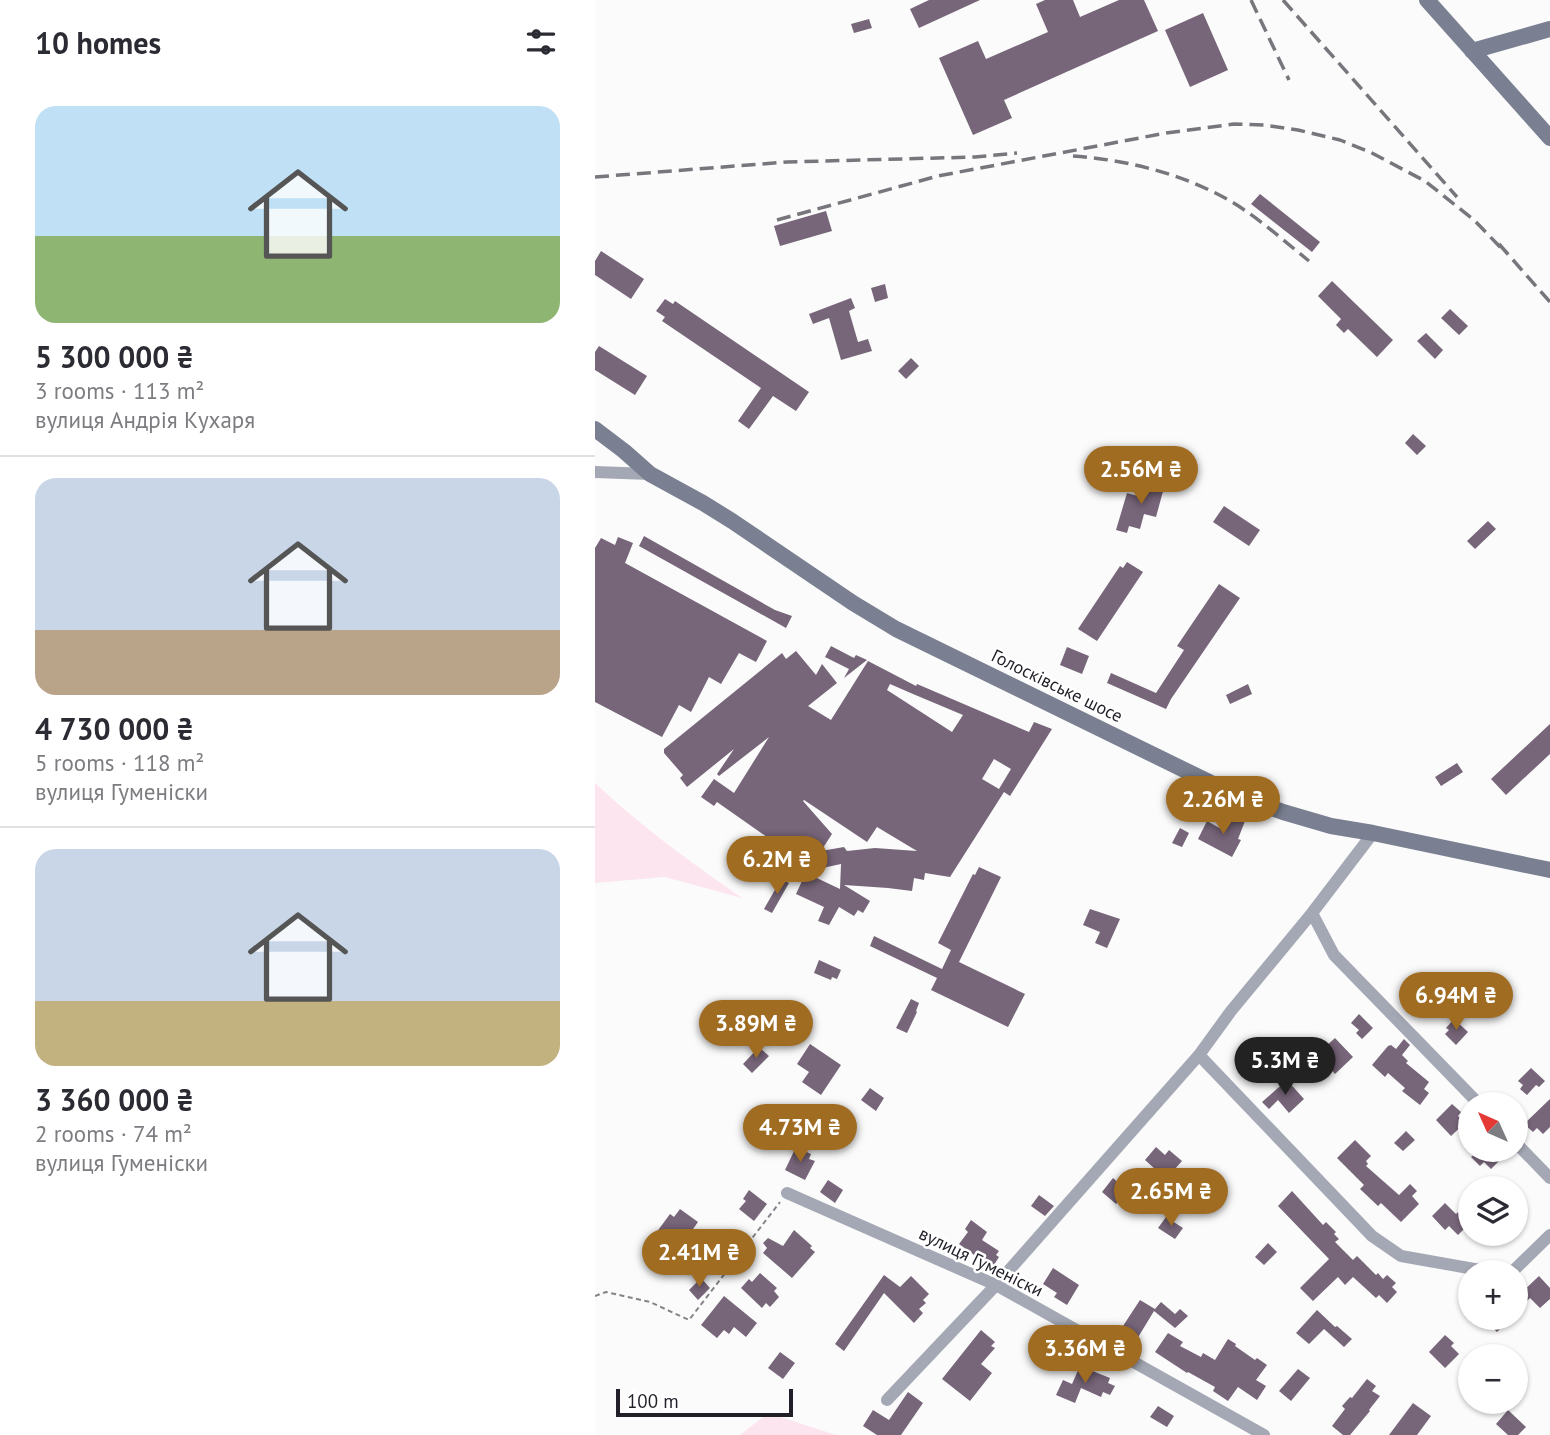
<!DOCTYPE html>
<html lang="en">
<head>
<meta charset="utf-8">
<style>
	body { margin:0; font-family:"PT Sans",sans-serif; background:#f7f7f7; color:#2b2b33; height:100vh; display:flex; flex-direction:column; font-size:26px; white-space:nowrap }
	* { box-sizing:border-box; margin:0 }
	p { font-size:23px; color:#7c7c81 }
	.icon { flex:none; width:38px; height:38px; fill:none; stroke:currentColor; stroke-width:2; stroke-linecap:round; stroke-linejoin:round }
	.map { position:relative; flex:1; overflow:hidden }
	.sheet { display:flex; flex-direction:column; background:#fff; width:595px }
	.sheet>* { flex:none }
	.needle { width:46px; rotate:315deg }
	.controls { position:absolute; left:863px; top:1092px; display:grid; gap:14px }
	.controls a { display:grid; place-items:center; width:70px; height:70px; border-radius:50%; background:#fff; box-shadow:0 2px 5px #0004; font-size:35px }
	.scale { position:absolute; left:21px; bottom:18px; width:177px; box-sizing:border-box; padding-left:7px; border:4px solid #221f29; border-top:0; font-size:19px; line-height:24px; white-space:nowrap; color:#221f29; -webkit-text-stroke:5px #fff; paint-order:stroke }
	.price { position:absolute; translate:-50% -60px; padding:0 16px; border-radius:24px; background:#9f6c22; color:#fff; font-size:23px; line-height:46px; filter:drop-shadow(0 2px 4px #0008) }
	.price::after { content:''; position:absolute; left:50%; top:42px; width:21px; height:16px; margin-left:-10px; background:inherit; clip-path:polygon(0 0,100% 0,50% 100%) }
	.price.current { background:#222; color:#fff }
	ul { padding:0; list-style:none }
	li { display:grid; align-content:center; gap:14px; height:371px; padding:0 35px }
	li+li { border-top:2px solid #e1e1e2 }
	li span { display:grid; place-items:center; height:217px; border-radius:21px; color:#555 }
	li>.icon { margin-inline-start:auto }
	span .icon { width:126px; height:126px; fill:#fffc; stroke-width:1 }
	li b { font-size:30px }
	h2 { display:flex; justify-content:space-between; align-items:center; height:84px; padding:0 35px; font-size:30px }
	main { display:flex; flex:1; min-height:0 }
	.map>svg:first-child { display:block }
	.grass { fill:#fde5ef }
	.building { fill:#776579; fill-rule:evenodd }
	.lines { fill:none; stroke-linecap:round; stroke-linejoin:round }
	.path { stroke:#858389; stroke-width:2; stroke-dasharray:5 3.5; stroke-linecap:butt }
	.street { stroke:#a4a8b4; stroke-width:12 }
	.secondary { stroke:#7a8091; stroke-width:16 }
	.rail { stroke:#78767c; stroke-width:3.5; stroke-dasharray:14 7; stroke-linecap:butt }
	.labels { text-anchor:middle; stroke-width:5; stroke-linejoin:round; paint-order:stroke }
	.street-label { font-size:18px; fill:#221f29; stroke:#fff }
</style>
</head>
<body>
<main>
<section class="sheet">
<h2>10 homes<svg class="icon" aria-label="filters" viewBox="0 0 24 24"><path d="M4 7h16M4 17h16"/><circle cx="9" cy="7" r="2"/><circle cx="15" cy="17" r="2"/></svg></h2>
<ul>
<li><span style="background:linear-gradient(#bfe0f5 60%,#8fb573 0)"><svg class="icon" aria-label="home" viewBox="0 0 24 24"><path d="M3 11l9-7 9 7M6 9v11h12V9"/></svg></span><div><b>5 300 000 ₴</b><p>3 rooms · 113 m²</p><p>вулиця Андрія Кухаря</p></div></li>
<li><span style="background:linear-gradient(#c9d6e8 70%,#b9a48a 0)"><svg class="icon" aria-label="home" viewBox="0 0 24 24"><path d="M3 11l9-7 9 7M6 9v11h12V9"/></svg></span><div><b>4 730 000 ₴</b><p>5 rooms · 118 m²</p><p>вулиця Гуменіски</p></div></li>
<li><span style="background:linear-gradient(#c9d6e8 70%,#c2b280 0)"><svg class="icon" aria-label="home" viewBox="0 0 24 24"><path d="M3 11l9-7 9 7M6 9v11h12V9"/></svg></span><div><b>3 360 000 ₴</b><p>2 rooms · 74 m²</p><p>вулиця Гуменіски</p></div></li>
</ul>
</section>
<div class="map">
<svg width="955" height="1435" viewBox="0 0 955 1435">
	<rect width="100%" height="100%" fill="#fbfbfb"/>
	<!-- grass -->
	<path class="grass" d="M0,783C45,826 96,862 147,898L70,877L0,883Z
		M173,1413L241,1435H145Z"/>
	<!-- building -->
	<path class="building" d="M334,0H385L324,28L315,9Z
		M450,0H478L485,17L524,0H549L563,31L409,100L417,118L378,135L344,58L383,41L391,59L453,32L441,4Z
		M608,13L633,70L595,87L570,30Z
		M274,19L277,28L259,33L256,24Z
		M665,194L725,242L717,252L656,204Z
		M231,211L237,231L185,246L179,226Z
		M6,251L49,279L36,299L0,275V261Z
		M737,281L798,340L782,357L753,329L749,333L741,325L746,319L723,296Z
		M290,284L293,298L280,302L276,288Z
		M256,298L260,308L254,311L263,342L273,339L277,351L246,360L234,318L218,324L214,314Z
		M70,299L78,304L80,301L214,392L201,411L178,396L154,429L143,421L166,388L67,321L70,317L61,311Z
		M855,309L873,326L864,335L846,318Z
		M831,333L848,350L840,359L822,341Z
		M4,346L52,376L40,395L0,370V352Z
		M316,358L324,366L311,379L303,371Z
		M818,434L831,446L822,455L810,443Z
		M555,480L570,484L561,517L549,514L545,529L534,526L532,533L521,530L532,493L543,496L547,484L553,486Z
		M629,506L665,530L654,546L618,522Z
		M893,521L901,529L880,549L872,541Z
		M49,536L180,610L197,616L191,628L44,546Z
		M23,537L38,543L30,563L172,641L161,662L144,653L126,684L114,677L96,712L84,705L67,737L0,702V548L6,538L20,545Z
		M532,562L548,572L502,641L483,629L525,566L528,568Z
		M624,584L645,598L576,699L571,709L512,683L516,673L561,693L589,650L582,646Z
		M236,646L259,658L261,655L272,660L249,678L254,669L230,657Z
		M472,647L494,656L487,674L465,665Z
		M201,651L221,675L227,664L242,683L213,706L236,720L273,661L321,686L322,684L434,732L439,722L457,729L415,796L409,792L355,877L330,873L329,880L319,878L317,891L293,888L249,885L275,901L268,913L263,910L259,916L244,907L234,925L223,921L229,907L201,894L207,881L173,864L182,844L122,802L119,806L106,797L119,779L139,793L174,737L124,776L122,774L139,749L92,787L85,778L88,775L69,753V749L187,653L191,659ZM295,684L318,694L368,715L357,732L292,690ZM399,759L416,769L404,789L387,779ZM209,800L272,842L282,827L322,851L280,848L252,851L249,847L226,851L237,834L208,801ZM246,864L245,889L209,872Z
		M653,684L657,694L635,704L631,695Z
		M955,724V754L911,795L896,779Z
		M862,763L868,772L846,786L840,777Z
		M634,816L650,821L643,839L646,840L637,857L603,839L612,821L628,830Z
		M585,828L594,833L587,847L577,843Z
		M384,867L406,877L364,962L430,994L413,1027L336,990L342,978L275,946L279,936L347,969L356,950L343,943L378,874L380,875Z
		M186,879L194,883L177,913L169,909Z
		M495,909L525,919L512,948L500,943L505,932L488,925Z
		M224,960L246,970L242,979L237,977L236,980L219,973Z
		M316,999L324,1003L321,1011L322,1012L312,1033L301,1028Z
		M764,1014L778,1028L767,1039L761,1033L764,1030L756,1023Z
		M859,1019L873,1032L861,1045L850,1034L854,1030L851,1028Z
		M740,1038L758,1057L740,1074L729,1062L736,1055L729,1048Z
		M809,1039L815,1045L807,1055L813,1061L811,1063L834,1082L829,1089L834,1093L825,1105L807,1091L810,1088L793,1073L790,1077L777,1065L793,1046L796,1045L801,1049Z
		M215,1044L246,1065L226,1095L207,1082L214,1072L202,1064Z
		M164,1047L174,1056L157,1073L148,1064Z
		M936,1068L950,1081L944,1087L941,1085L932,1095L925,1089L928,1085L923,1081Z
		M692,1080L709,1099L694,1113L683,1100L674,1109L667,1102Z
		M275,1088L289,1098L281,1111L266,1100Z
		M955,1099V1127L948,1134L942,1128L938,1132L929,1124Z
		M857,1104L866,1112L863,1116L870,1123L856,1136L841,1120Z
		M811,1131L820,1140L808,1151L799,1143Z
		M760,1140L776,1156L771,1161L773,1164L771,1166L804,1195L815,1184L822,1191L817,1196L824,1204L806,1222L786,1203L783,1206L765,1189L769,1185L742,1158Z
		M201,1147L216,1154L214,1159L220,1161L210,1180L190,1170Z
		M561,1147L570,1155L574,1150L587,1161L571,1179L550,1160Z
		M884,1150H901L908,1157L896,1169L889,1162L885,1166L876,1157Z
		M518,1178L533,1191L521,1204L507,1192Z
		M233,1180L248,1190L240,1203L225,1192Z
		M154,1190L172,1204L159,1221L144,1209L151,1201L148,1199Z
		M697,1191L728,1225L731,1222L741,1232L739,1234L744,1239L740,1242L758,1260L762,1256L781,1275L783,1273L788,1279L792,1275L801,1283L797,1287L802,1292L792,1303L784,1295L781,1298L758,1277L750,1285L743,1277L718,1301L705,1288L734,1259L683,1206Z
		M444,1195L459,1206L450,1216L436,1206Z
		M850,1203L861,1214L868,1207L875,1215V1223L863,1235L854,1226L850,1230L837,1216Z
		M85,1209L103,1222L84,1249L61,1233L75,1214L79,1217Z
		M571,1217L588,1228L580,1239L563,1228Z
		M376,1220L392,1232L387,1240L404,1251L401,1255L404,1257L397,1268L364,1244L373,1232L370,1229Z
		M199,1230L217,1246L215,1248L220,1252L197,1278L168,1253L172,1248L168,1243L173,1238L188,1246Z
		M119,1236L122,1240L126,1236L133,1244L131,1247L135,1250L119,1266L106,1253Z
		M673,1243L682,1252L669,1265L660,1257Z
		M458,1268L484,1285L472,1305L459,1297L462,1293L448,1284Z
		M165,1273L182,1288L179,1291L184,1297L175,1307L171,1303L167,1308L146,1288L154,1279L157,1282Z
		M289,1275L305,1287L316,1276L334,1294L328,1300L331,1303L324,1309L328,1313L319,1323L289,1293L249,1351L240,1344Z
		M944,1276L955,1288V1299L945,1308L935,1298L931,1302L925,1294Z
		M106,1278L115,1288L103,1300L94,1290Z
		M129,1296L162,1323L151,1337L139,1327L134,1334L129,1330L122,1338L106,1325Z
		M545,1300L560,1309L566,1302L580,1314L585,1309L593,1316L580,1328L559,1311L542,1339L526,1329Z
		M722,1310L740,1327L742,1326L757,1339L749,1347L729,1329L714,1344L701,1333Z
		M887,1318H916L902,1332Z
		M386,1330L400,1342L396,1346L400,1348L386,1364L397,1373L375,1401L347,1379Z
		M573,1333L588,1342L585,1346L606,1357L608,1353L620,1360L633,1339L641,1344L640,1346L660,1360L662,1358L672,1365L661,1380L671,1386L662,1400L643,1387L633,1401L618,1391L620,1387L593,1372L592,1373L560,1352Z
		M850,1335L859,1343L856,1346L864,1354L850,1368L834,1352Z
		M185,1352L200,1363L188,1379L173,1368Z
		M485,1366L515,1378L513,1383L520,1386L515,1395L508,1392L506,1397L486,1388L480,1403L461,1395L468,1380L477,1384Z
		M703,1369L715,1378L696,1401L684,1391Z
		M772,1379L781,1386L777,1391L785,1396L774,1410L775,1411L755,1435H748L737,1426L750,1409L747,1406L755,1397L757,1398Z
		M313,1392L328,1403L306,1435H282L268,1426L278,1410L294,1420Z
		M818,1403L836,1416L822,1435H794Z
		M563,1406L579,1416L572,1427L555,1417Z
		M913,1410L931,1427L923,1435H913L901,1424Z"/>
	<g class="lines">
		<!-- path -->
		<path class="path" d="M0,1296L11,1292L55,1302L94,1320L185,1202"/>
		<!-- street -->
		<path class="street" d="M0,472L55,474
			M717,913L739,955L884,1104
			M604,1055L777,1236L806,1256L896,1272
			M920,1142L955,1178
			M192,1193L401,1285L669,1435
			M917,1272L955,1235
			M292,1400L401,1285L604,1055L636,1011L717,913L778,833"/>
		<!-- secondary -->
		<path class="secondary" d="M832,0L955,138
			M877,51L955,29
			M0,429L29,451L55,474L108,503L137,521L258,603L301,629L614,782L648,797L688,812L736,826L778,833L955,870"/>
		<!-- rail -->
		<path class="rail" d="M656,0L694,80
			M688,0L862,197
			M478,156C533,160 589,174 637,202C665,219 689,241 714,261
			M0,177L192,162L380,157L422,153
			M182,220L343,176L571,133L639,124L669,125L703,130L745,140L775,152L830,181L879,220L910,252
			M904,244L955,302"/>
	</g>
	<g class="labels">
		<!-- street labels -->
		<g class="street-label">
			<text transform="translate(462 686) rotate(26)" y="6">Голосківське шосе</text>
			<text transform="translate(386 1262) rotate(26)" y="6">вулиця Гуменіски</text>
		</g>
	</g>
</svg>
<div class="controls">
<a><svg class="needle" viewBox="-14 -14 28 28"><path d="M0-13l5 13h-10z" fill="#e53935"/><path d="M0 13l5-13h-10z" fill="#7c7c81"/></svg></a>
<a><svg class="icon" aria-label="layers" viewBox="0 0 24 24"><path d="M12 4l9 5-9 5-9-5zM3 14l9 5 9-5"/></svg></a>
<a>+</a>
<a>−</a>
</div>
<div class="scale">100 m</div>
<b class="price" style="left:546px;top:506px">2.56M ₴</b>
<b class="price" style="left:628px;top:836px">2.26M ₴</b>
<b class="price" style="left:182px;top:896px">6.2M ₴</b>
<b class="price" style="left:861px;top:1032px">6.94M ₴</b>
<b class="price" style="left:161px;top:1060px">3.89M ₴</b>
<b class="price current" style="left:690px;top:1097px">5.3M ₴</b>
<b class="price" style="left:205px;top:1164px">4.73M ₴</b>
<b class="price" style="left:576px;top:1228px">2.65M ₴</b>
<b class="price" style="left:104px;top:1289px">2.41M ₴</b>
<b class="price" style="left:490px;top:1385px">3.36M ₴</b>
</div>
</main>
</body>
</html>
